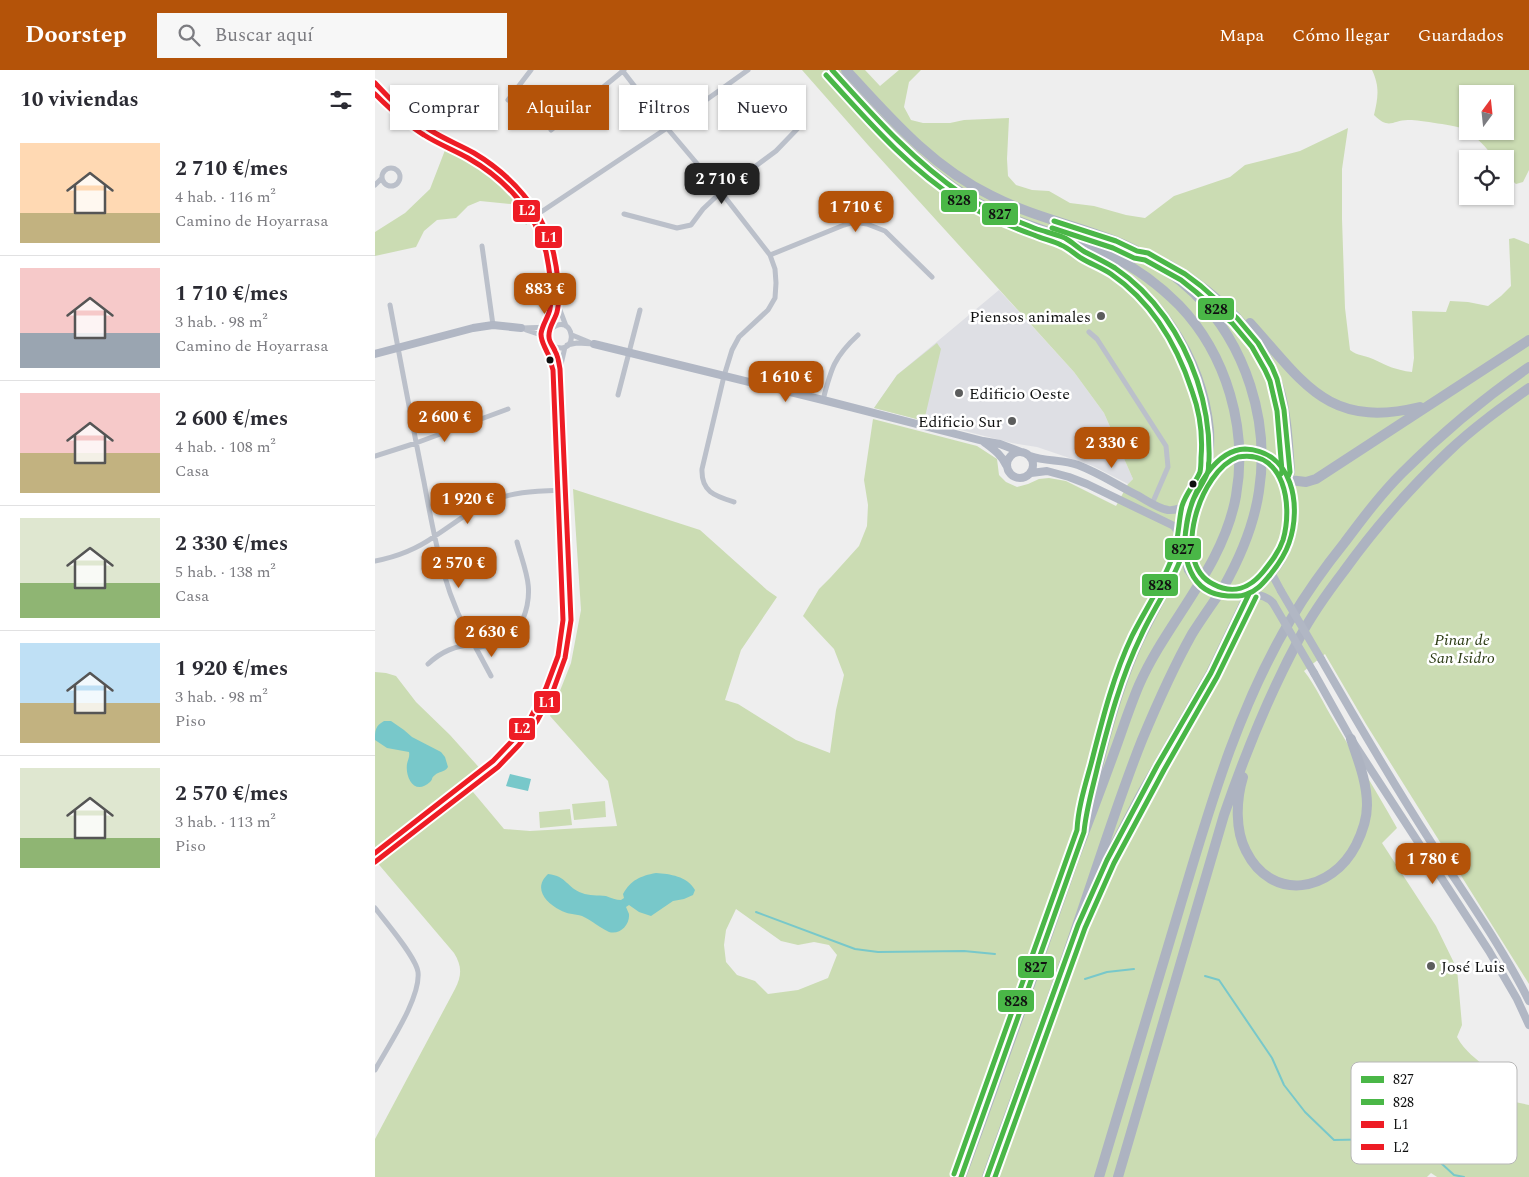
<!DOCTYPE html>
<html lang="es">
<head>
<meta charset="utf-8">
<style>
	body { margin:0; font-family:Spectral,serif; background:#f7f7f7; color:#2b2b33; height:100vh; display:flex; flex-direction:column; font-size:19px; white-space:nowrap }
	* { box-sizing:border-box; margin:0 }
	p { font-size:16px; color:#7c7c81 }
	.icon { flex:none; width:28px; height:28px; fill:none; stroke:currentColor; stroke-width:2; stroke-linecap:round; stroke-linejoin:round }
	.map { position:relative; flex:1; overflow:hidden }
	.drawer { display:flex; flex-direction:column; background:#fff; width:375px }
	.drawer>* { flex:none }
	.banner { position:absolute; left:15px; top:15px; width:475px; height:45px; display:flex; gap:10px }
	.needle { width:32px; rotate:15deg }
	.tools { position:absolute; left:1084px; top:15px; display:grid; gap:10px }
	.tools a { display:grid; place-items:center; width:55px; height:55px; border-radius:0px; background:#fff; box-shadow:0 1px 4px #0004; font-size:25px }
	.price { position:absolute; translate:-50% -42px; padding:0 11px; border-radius:10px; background:#b45309; color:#fff; font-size:16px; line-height:32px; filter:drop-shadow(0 1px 2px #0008) }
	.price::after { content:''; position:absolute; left:50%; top:30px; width:15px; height:11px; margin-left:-8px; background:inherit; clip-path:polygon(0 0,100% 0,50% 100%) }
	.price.selected { background:#222; color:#fff }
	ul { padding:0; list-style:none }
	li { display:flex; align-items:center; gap:15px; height:125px; padding:0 20px }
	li+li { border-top:1px solid #e1e1e2 }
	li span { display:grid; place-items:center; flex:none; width:140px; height:100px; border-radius:0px; color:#555 }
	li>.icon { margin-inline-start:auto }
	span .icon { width:60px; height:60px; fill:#fffc; stroke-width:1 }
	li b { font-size:21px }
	h2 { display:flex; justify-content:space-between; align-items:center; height:60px; padding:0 20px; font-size:21px }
	.tag { padding:0 18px; border-radius:0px; background:#fff; box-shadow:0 1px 4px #0004; font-size:18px; line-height:45px }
	.tag.selected { background:#b45309; color:#fff }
	header { display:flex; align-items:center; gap:30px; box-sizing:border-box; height:70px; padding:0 25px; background:#b45309; color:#fff }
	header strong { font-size:24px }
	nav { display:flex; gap:28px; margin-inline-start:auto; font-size:18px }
	.search { width:350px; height:45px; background:#f7f7f7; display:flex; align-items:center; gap:12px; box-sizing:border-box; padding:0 18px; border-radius:0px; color:#7c7c81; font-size:19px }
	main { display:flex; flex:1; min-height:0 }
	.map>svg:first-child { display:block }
	.built { fill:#dedfe4 }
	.green { fill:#cbdcb3; fill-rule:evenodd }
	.water { fill:#78c8ca }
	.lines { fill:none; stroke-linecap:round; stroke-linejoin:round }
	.stream { stroke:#78c8ca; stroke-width:2 }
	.street { stroke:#bbc0ca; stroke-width:5 }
	.secondary { stroke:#b1b7c4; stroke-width:8 }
	.highway { stroke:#adb3c1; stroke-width:10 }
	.secondary-bridge { stroke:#b1b7c4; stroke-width:8 }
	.bus-1-casing { stroke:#fff; stroke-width:9 }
	.bus-2-casing { stroke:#fff; stroke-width:9 }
	.bus-3-casing { stroke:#fff; stroke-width:9 }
	.bus-4-casing { stroke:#fff; stroke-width:9 }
	.bus-1 { stroke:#4ab747; stroke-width:5 }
	.bus-2 { stroke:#4ab747; stroke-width:5 }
	.bus-3 { stroke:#ee1c25; stroke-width:5 }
	.bus-4 { stroke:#ee1c25; stroke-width:5 }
	.poi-dot { fill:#5c5d5d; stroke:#fff; stroke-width:2 }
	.bus-dot { fill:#0e0f0f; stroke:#fff; stroke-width:2 }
	.labels { text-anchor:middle; stroke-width:5; stroke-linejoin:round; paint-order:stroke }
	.poi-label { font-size:16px; fill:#0e0f0f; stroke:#fff; text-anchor:end }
	.park-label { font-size:16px; font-style:italic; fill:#2c3b14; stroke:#fff }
	.key { fill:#fff; stroke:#b7b7b7; stroke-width:1 }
	.key-label { font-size:14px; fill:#0e0f0f }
	.line-badge { stroke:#fff; stroke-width:2 }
	.badge-label { font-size:14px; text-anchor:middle; font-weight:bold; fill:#fff }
	.pale-badge-label { font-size:14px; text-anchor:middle; font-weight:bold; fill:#111 }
</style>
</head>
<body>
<header>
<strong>Doorstep</strong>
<div class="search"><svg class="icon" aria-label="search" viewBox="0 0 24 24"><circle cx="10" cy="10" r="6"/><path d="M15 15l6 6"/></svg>Buscar aquí</div>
<nav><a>Mapa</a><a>Cómo llegar</a><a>Guardados</a></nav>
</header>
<main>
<section class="drawer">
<h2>10 viviendas<svg class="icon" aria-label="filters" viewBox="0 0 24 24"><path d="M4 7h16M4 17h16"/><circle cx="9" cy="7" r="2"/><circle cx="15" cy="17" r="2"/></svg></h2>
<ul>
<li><span style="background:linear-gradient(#ffd9b3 70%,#c2b280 0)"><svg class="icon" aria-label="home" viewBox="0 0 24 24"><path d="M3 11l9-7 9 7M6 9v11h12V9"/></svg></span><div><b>2 710 €/mes</b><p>4 hab. · 116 m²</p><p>Camino de Hoyarrasa</p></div></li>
<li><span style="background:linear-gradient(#f6c9c9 65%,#9aa5b1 0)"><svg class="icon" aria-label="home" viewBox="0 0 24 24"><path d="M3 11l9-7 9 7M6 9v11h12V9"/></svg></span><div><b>1 710 €/mes</b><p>3 hab. · 98 m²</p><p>Camino de Hoyarrasa</p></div></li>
<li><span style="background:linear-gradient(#f6c9c9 60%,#c2b280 0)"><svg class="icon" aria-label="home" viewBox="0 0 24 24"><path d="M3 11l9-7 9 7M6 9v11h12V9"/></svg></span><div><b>2 600 €/mes</b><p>4 hab. · 108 m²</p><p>Casa</p></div></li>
<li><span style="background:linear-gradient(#dfe7d0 65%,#8fb573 0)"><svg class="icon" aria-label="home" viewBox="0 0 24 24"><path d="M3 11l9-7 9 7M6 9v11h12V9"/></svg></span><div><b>2 330 €/mes</b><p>5 hab. · 138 m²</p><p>Casa</p></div></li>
<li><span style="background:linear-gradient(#bfe0f5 60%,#c2b280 0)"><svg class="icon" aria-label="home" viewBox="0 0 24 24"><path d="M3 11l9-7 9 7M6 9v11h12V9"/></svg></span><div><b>1 920 €/mes</b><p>3 hab. · 98 m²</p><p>Piso</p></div></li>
<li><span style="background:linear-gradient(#dfe7d0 70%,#8fb573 0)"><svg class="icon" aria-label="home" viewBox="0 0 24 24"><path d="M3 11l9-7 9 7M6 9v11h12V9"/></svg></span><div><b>2 570 €/mes</b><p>3 hab. · 113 m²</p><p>Piso</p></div></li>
</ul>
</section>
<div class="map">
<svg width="1154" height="1107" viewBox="0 0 1154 1107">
	<rect width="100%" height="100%" fill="#eee"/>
	<!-- built -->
	<path class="built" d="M624,220L699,302L729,343L758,409L753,414L718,396L662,377L637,373L499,338L522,305Z"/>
	<!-- green -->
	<path class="green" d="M427,0H490L505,16L524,0H546L534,12L529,37L536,50L548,53H575L589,50L634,48L632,89L633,106L641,115L657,120L674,121L695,133L719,136L751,145L770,148L799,126L855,107L870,95L925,81L973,58L967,99V149L970,238L975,280C983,286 989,285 998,289C1013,296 1020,300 1037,302L1039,288L1037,241L1071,242L1075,231L1093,232L1113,236L1126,226L1136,216L1134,169L1139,168L1154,174V914L991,654L950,584L929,601C941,616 949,635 959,651C980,687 1002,722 1022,758L1007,773L1061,856L1082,899L1087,955L1082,967C1090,982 1101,988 1114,1000L1113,1007L1135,1031L1154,1035V1107H1062L1056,1103L1052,1107H0V1069L80,919C87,905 87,896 79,883L0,790V602L11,603L21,606L41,632L75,665L109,703L93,716L129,759L155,761L242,756L233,711L175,646L196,593L206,540L198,419L325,460L392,520L402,527L366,580L350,630L363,634L421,670L455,683L461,640L469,605L459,579L428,546L444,519L456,507L484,476L492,456L493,435L489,410L498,349L602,376L622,389L624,405L631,412L642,417L653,414L664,409L674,408L691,411L741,436L753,414L758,409L729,343L699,302L493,75ZM361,839L406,871L423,875L439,872L454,875L462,885L453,908L423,920L393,924L380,911L362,905L351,892L349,875L351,860Z
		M997,0H1154V100L1148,112L1141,114L1130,104V89H1120C1112,78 1101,66 1089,59C1083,56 1043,50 1035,50C1018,49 1015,61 999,45C1003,27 1005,17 997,0ZM1092,24H1130V61H1092Z
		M72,75C108,93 139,113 158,150L151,155L136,134L105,131L93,136L81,148L62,150L49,161L41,177L0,186V162L30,143L55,119Z
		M562,273L566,279L549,351L499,338L522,305Z
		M230,731L231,747L199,750L197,734Z
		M195,739L197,755L165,758L164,742Z"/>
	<!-- water -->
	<path class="water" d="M9,651H16L29,660L37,667L66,682L70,687L73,697C69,703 64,701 60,705C55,709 59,708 55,712C40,726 30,708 32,694C33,689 35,687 34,682L12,678L0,670C0,661 0,656 9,651Z
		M135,704L156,709L153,721L131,716Z
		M281,803C295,804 312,806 320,820L318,825L309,829L298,831L276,846L264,842L254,835L251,837C252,839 253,842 254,844C255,855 245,865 234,862C227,859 216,850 207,846C200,844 191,844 185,840C170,832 158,818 173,804C192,806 192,818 207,823C214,826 223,825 231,826C236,828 241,830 246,830L249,828L248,824C256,810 265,806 281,803Z"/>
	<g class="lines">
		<!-- stream -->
		<path class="stream" d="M381,842L480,879L503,882L589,881L620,884
			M830,906L844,910L897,988L909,1015L930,1042L959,1070L1009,1069L1029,1059L1079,1105L1089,1107
			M710,909L732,902L759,899"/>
		<!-- street -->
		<path class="street" d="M247,0L292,58L346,122L395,185L400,199L401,213L400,228L393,240L364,267L357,280L349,306L327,399C326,422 340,426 359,432
			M0,13L17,31L53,59L100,83L127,102L144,118L156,133L163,144L178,182L183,235L173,265L174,272L180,280L185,296
			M133,30L156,0
			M176,60L249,0
			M7 107a9 9 0 1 1 18 0a9 9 0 1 1-18 0Z
			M0,115L7,108
			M163,144L292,58L373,0
			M249,144L302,158L316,155L328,139L346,122L401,81L427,54
			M107,176L118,255
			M395,185L469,155L479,152L492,154L510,161L557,207
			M15,235C26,294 37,353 49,412C60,471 69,526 101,578C111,576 122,574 131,569C140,565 145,558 148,549C160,518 150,501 142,472
			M183,235L191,256
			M146,258L178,257
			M176,259C199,240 206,288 178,276
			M151,260L163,264L174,271
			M714,262L722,269L791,376L793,397L777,434
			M197,265L214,272
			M192,275L202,273L219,274
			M243,325L265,240
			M448,330C456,299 459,287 483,265
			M0,386L41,373L133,339
			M0,491C21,487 42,479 60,466C77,455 93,442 112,433C136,421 165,421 191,420
			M101,578L116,606
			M53,594C67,581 80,576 99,574
			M0,792L123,697L144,675L162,651L178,621L190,588L196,550L185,299L190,277
			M0,838C10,851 41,887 43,902C46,928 13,976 0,1000"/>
		<!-- secondary -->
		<path class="secondary" d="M219,274L448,330L608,371L625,374L646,382
			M0,284L98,258L118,255L146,258
			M609,372C618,379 627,385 631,395
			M632 395a13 13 0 1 1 26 0a13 13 0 1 1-26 0Z
			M655,386C671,392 687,389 703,395C724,403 742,415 762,425C771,430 782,438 793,440C802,441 811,436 818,431
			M656,403L672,401L694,407L712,414L799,456L809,471
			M813,500C801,463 818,418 844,390
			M897,504L906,521
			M875,523C884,525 892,526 898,533
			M869,525C879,522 884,517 891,510C921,480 929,431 906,396
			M946,589C981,650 1016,710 1054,769C1087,821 1127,876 1154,931
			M939,603L976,669L1114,881L1142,929L1154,955"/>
		<!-- highway -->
		<path class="highway" d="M457,0C506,53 550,107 616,140C656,159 700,168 738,187C763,199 785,216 804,235C852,285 873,359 861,426C848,498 792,551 764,615C755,636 748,658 740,680C727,716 713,753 699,789C662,895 625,1001 586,1107
			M471,0C515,48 557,97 617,126C656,146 699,155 740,171C770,183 797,202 820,224C871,275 895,351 884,421C879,455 865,488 848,518C838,533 827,548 817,564C798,598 782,634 767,670C743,730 724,792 703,853C675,938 642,1022 612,1107
			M714,183C780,217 827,286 834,360C835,374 833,388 833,402
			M794,195C840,222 889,265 904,318C912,345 913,374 915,402L913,407
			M875,253C930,314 953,359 1045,337
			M914,410L931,412L941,409L1154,270
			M868,707C861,730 860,760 871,781C897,833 957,822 981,775C987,763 992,748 992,735C992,712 983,690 976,669
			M714,733C727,680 739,627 761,577C776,543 797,512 809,477
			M725,803L767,723L836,603L874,524
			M724,1107C750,1018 778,929 804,840C834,740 862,639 916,549C932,522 950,497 970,472C988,448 1006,424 1027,403C1066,364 1109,328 1154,297
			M743,1107L849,745C870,684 894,624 925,567C937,544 953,522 969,501C1000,458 1035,418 1074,381C1098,358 1126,338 1154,318"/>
		<!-- secondary-bridge -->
		<path class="secondary-bridge" d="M844,390C866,373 886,376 906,396
			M813,500C826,522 842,527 867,526
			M906,521L946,589
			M898,533L939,603"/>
		<defs>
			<path id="bus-1" d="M457,0C497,44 537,90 587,124C610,139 637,149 662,159C671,162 681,164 690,168C697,172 703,178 710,182C720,187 730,192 740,198C779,224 807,266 822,310C831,337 835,362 834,391C833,394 834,398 833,401C830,413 819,423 816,436C810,453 811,471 806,488C797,513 777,541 766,566C746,607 734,652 723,695C718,717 711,740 709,762L586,1107
				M679,151L741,171L762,181L773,183L810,204L826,216L862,248L883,273L897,297L902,309L909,340L915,402L913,407
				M870,379C918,381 927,436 914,473C910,485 903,495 895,505C888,513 882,521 872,524C866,527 859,526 853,526C777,522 814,381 870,379Z
				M612,1107L703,855L732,790L782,696L836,603L874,524"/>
			<path id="bus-2" d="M451,5C492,50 533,98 585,131C608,145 634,156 659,165C668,169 678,171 686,175C694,178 699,184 706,188C716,194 727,198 736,204C777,232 802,275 817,321C825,343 828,365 826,388C826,393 826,397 825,402C820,414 811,423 807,436C803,453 804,472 797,488C787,515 770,540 757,566C738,606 727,651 716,694C710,716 703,738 702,760L579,1104
				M677,158L738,178L759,188L770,190L806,210L821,222L857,253L877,277L890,300L895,311L902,341L907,401L906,404
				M863,387C910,379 918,436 908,470C904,482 896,492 888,502C875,518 858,525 838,514C795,493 825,400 863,387Z
				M620,1107L710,858L739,793L789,700L842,607L881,527"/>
			<path id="bus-3" d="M0,13C16,31 34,47 55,60C69,69 85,75 99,83C136,105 167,139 178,181C182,197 186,226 182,242C180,250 173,257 174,267C174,272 178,276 180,281C183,286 184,293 185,299L196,550L190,588L178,621L162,651L144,675L123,697L0,792"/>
			<path id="bus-4" d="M0,24C15,39 31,54 49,65C63,74 79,80 93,88C130,109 160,141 171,182C174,197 178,224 175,239C173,248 167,255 166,264C166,271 169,275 172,282C175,287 176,294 178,300L188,550L183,586L171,618L156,647L138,670L118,691L0,783"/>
		</defs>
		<!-- bus-1 casing -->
		<use href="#bus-1" class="bus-1-casing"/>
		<!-- bus-2 casing -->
		<use href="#bus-2" class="bus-2-casing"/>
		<!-- bus-3 casing -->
		<use href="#bus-3" class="bus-3-casing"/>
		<!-- bus-4 casing -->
		<use href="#bus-4" class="bus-4-casing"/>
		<!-- bus-1 -->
		<use href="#bus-1" class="bus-1"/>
		<!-- bus-2 -->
		<use href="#bus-2" class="bus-2"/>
		<!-- bus-3 -->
		<use href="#bus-3" class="bus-3"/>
		<!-- bus-4 -->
		<use href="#bus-4" class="bus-4"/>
	</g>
	<!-- markers -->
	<g class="poi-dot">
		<circle cx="726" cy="246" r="5"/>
		<circle cx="584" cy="323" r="5"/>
		<circle cx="637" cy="351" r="5"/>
		<circle cx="1056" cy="896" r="5"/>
	</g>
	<g class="bus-dot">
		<circle cx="175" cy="290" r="4.5"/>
		<circle cx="818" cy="414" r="4.5"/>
	</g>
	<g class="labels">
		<!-- poi labels -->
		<g class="poi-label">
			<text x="716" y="252">Piensos animales</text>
			<text x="594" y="329" text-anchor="start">Edificio Oeste</text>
			<text x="627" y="357">Edificio Sur</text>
			<text x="1066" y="902" text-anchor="start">José Luis</text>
		</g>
		<!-- park labels -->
		<g class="park-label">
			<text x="1087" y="575">Pinar de<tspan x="1087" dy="18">San Isidro</tspan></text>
		</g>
	</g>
	<!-- legend -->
	<rect x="976" y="992" width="166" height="102" rx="8" class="key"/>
	<rect x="986" y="1006" width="23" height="7" fill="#4ab747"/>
	<rect x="986" y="1029" width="23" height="6" fill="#4ab747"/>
	<rect x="986" y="1051" width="23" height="7" fill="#ee1c25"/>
	<rect x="986" y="1074" width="23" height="6" fill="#ee1c25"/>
	<g class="key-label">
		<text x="1018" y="1014">827</text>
		<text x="1018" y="1037">828</text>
		<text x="1018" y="1059">L1</text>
		<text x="1018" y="1082">L2</text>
	</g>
	<g class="line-badge">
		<rect x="565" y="119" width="38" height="24" rx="5" fill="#4ab747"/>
		<rect x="137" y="129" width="29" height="24" rx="5" fill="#ee1c25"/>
		<rect x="606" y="132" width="38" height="24" rx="5" fill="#4ab747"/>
		<rect x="159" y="155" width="29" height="24" rx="5" fill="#ee1c25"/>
		<rect x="822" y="227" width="38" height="24" rx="5" fill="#4ab747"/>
		<rect x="789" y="467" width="38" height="24" rx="5" fill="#4ab747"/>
		<rect x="766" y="503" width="38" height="24" rx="5" fill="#4ab747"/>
		<rect x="158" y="620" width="28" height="24" rx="5" fill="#ee1c25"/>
		<rect x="133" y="647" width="28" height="24" rx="5" fill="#ee1c25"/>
		<rect x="642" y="885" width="38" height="24" rx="5" fill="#4ab747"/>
		<rect x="622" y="919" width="38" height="24" rx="5" fill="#4ab747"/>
	</g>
	<g class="badge-label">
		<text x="152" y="145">L2</text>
		<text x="174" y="172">L1</text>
		<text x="172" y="637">L1</text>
		<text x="147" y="663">L2</text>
	</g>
	<g class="pale-badge-label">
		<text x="584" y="135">828</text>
		<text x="625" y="149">827</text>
		<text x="841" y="244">828</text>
		<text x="808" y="484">827</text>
		<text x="785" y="520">828</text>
		<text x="661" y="902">827</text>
		<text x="641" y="936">828</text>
	</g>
</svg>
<div class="tools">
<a><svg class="needle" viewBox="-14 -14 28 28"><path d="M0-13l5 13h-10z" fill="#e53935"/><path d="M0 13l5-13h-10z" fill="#7c7c81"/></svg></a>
<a><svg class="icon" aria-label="locate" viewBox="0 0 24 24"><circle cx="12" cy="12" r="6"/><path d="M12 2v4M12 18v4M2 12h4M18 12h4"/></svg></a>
</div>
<b class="price selected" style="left:347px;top:135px">2 710 €</b>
<b class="price" style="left:481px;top:163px">1 710 €</b>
<b class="price" style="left:170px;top:245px">883 €</b>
<b class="price" style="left:411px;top:333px">1 610 €</b>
<b class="price" style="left:70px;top:373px">2 600 €</b>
<b class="price" style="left:737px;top:399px">2 330 €</b>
<b class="price" style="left:93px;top:455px">1 920 €</b>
<b class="price" style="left:84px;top:519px">2 570 €</b>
<b class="price" style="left:117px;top:588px">2 630 €</b>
<b class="price" style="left:1058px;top:815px">1 780 €</b>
<div class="banner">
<a class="tag">Comprar</a>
<a class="tag selected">Alquilar</a>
<a class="tag">Filtros</a>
<a class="tag">Nuevo</a>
</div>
</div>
</main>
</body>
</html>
